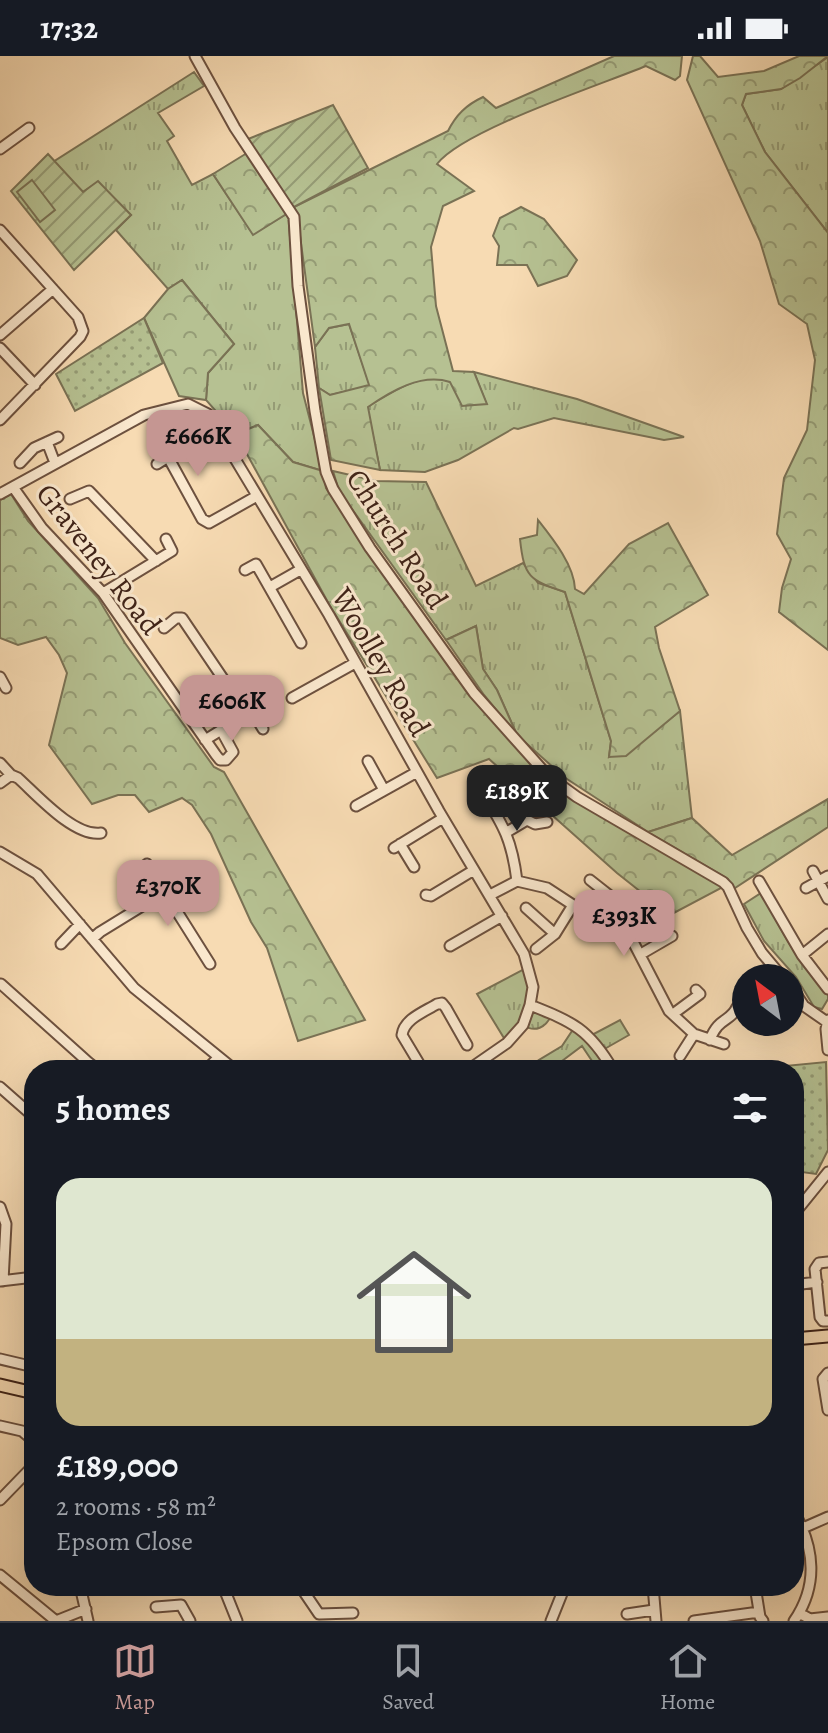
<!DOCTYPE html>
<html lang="en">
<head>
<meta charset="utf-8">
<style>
	body { margin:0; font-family:Alegreya,serif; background:#20242c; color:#f1f3f6; height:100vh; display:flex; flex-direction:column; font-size:30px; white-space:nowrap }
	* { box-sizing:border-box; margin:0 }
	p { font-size:26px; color:#9ea1a6 }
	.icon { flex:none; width:44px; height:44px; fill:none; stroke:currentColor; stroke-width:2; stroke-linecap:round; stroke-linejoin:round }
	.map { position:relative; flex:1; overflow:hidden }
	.panel { position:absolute; left:24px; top:1004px; width:780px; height:536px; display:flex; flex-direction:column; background:#171b24; border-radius:32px; box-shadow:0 8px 32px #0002 }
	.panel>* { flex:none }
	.needle { width:52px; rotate:328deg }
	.tools { position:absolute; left:732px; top:908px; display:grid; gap:16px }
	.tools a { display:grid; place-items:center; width:72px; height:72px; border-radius:50%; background:#171b24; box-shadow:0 8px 32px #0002; font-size:40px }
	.price { position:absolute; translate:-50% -68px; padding:0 18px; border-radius:16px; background:#c59692; color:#111; font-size:26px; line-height:52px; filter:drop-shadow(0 2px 4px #0008) }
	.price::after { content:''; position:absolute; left:50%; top:48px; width:24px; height:18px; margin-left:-12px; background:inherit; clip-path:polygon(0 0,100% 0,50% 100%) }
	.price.on { background:#222; color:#fff }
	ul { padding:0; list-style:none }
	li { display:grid; align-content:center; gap:16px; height:424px; padding:0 32px }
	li+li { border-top:2px solid #363941 }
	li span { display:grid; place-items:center; height:248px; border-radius:24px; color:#555 }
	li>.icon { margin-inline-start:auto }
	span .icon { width:144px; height:144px; fill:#fffc; stroke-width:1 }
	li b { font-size:34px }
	h2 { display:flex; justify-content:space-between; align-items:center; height:96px; padding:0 32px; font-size:34px }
	.status { display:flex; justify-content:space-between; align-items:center; height:56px; padding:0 40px; background:#171b24; direction:ltr }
	.status svg { height:22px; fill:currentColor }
	.tabs { display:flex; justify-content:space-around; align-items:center; height:112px; border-top:2px solid #363941; background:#171b24; font-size:22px; color:#9ea1a6 }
	.tabs a { display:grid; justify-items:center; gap:4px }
	.tabs .on { color:#c59692 }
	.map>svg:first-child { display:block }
	.grass { fill:url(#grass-tufts); stroke:#7a7255; stroke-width:2 }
	.forest { fill:url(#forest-crowns); stroke:#7a7255; stroke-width:2 }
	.park { fill:url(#park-dots); stroke:#7a7255; stroke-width:2 }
	.garden { fill:url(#garden-furrows); stroke:#7a7255; stroke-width:2 }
	.pitch { fill:#b6c192; stroke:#7a7255; stroke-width:2 }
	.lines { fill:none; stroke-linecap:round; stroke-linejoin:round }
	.minor-casing { stroke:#6d513f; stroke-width:13 }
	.major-casing { stroke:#3f2318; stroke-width:15 }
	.minor { stroke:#fae8ce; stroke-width:9 }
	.major { stroke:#f7dbb3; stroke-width:11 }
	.labels { text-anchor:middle; stroke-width:6; stroke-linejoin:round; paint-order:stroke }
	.street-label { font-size:30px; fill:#3f2318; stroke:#fae8ce }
</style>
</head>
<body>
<div class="status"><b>17:32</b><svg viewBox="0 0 49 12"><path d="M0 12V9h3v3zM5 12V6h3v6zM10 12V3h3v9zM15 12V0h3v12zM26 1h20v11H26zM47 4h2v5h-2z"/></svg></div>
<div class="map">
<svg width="828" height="1565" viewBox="0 0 828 1565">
	<defs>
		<pattern id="grass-tufts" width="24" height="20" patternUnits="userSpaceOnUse" patternTransform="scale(2)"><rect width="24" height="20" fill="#b6c192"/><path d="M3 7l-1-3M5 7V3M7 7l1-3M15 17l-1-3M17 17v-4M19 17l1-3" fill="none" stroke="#959c76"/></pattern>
		<pattern id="forest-crowns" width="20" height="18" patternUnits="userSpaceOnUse" patternTransform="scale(2)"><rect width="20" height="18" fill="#b6c192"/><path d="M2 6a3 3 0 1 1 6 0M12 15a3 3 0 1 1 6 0" fill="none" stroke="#959c76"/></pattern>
		<pattern id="park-dots" width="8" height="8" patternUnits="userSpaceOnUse" patternTransform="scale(2)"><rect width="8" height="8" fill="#b6c192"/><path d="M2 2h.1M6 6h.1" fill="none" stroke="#959c76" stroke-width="1.8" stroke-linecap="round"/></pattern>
		<pattern id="garden-furrows" width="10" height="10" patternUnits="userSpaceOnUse" patternTransform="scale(2)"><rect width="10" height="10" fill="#b6c192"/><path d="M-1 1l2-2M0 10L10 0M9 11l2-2" fill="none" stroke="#959c76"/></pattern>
	</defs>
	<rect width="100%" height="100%" fill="#f7dbb3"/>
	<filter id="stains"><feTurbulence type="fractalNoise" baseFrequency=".0025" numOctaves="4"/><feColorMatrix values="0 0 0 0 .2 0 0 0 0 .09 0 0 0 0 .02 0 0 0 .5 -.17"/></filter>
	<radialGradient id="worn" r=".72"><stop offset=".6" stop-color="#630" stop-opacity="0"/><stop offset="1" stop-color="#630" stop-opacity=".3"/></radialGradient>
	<!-- grass -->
	<path class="grass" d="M828,1V177L765,96L742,49L746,38L781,33Z
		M194,16L204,30L158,57L174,80L167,85L192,129L213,118L253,178L288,157L303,337L323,415L293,406L258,369L236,378L206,344L208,317L234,288L182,224L168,233L116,174L131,159L98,126L83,136L53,106Z
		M349,268L370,330L330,339L319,332L315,291L329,272Z
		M474,316L577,343L684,381L664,384L554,362L518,373L514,372L458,404L425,416L380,414L367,351C388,339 415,319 440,323C456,325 472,339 486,347Z
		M333,415L376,425L426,426L476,530L523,507L538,527L565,536L611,685L609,701L654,676L680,655L692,762L648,776L564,721L517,679L497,634L483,613L476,570L446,584L339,435Z
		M761,837C780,870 798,911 828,936V943L822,953L814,951L796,921L764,885L744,848Z
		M528,911L530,949L552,958C546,972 535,977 523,969L507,987L477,938Z
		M620,964L629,979L601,995L609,1007L598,1014L582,990L550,1014L539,1004L562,990L576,969L590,980Z"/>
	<!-- forest -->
	<path class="forest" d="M614,0H682L680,20L675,24L646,10C600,29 463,74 437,108L474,135L443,150L431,191L436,250L453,315L474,316L487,348L462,350L450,326C421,317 391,335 368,351L380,414L331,404L319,332L330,339L369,329L349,268L329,272L315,291L298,165L292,152L448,75C456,59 466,49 483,41L496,52Z
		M693,0H700L718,21L764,15L799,0H828L800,22L781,33L746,38L742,49L765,96L828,177V594L779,556L782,532L791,503L777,478L784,422L807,374L815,304L807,268L779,248L760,185L687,24Z
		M247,97L288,157L253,179L213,118Z
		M521,151L544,163L577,204L567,220L538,230L527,209H497L499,190L493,180L500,162Z
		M182,224L234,288L208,317L206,344L179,340L144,262L168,233Z
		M258,369L293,406L323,415L326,432L450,612L542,720L723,831L670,859L617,817L489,703L437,722L330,550L236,378Z
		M11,438L28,465L98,542L125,587L214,711L224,716L365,964L298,985L267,892L251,866L211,778L192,749L182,742L149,756L135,739H118L92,748L49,689L67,617L59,599L46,581L18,589L0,582V444Z
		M538,464C553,483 574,509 575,533L584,538L629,488L668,467L708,539L655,571L659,592L680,655L626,700L609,701L611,685L565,536C530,524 524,522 520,483L537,479Z
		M476,570L483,613L497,634L517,679L484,639L446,584Z
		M828,743V771L732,834L728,823L648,776L692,762L732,799Z"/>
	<!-- park -->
	<path class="park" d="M144,262L163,307L75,355L56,318Z
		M826,1006L828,1094L816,1118L794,1115V1014H745Z"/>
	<!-- garden -->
	<path class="garden" d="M333,49L368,112L292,152L248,83Z
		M48,98L83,136L98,125L131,159L74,214L11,135Z"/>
	<!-- pitch -->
	<path class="pitch" d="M32,124L55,154L40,166L17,136Z"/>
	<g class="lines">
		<defs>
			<path id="minor" d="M195,0L235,72L294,161L298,230L315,355L326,416L333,433L370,492L474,637L548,720L577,741L723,826L728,831L747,872L762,897L783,922
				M0,93L29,72
				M0,174L78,261L83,275L80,281L0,364
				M0,279L53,233
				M0,292L35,329
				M47,386L55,407
				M20,407L34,392L58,381
				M157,408L168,401L202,463L209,467L257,440
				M13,431L42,472L103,537L216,699L220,704H226L233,696L221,674
				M0,438L144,359L188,348L208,358L329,559L439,755L524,898L533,931L530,949L523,969L507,987L468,1014
				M70,443L89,435L156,505
				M245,514L256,508L301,587
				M270,531L300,514
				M103,537L172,495L166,483
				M164,572L176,562H182L230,633L187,658
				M0,621L6,632
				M292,642L355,607
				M205,684L252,655L263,673
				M368,705L384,734
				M0,707L11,719L18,722C37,739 74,781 101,777
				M0,727L11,719
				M483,737C504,770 512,785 517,825
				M527,748L525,757L527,764L535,768L547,766
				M356,750L417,716
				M507,776L527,764
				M400,788L414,811
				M394,792L443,762
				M0,796L37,818L134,932L235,1014
				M142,812L147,808L210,908
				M813,815L828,843
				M590,824L628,854
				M759,825L802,899L828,933
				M806,832L828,820
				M426,839L431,840L474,814
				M490,839L517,825L547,832L573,849L629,878L669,955L694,978L724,988
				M526,852L555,878
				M92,883L100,876L165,836
				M61,888L80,868
				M450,890L502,860
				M536,893L555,878L573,849
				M641,898L672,880
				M802,899L828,878
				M1,928L88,1006L81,1014
				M790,929L804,950L827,966
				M530,949C573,966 589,973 613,1014
				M673,958L700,938L696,934
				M828,964L826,973L828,994
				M710,984C718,961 731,966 737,951
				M680,1000L694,978
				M88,1006L98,1014
				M206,1014L219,1001
				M423,1014L402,979C404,963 424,956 437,948L442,947L446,952L467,989
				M0,1031L34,1061
				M0,1151L6,1168L3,1225
				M794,1158L828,1116
				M828,1206L819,1207L815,1213L820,1261L823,1265H828
				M0,1225L34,1221
				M794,1229L817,1226
				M0,1303L34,1311
				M828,1317L823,1323L828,1354
				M0,1370L22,1375L34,1385
				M0,1444L34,1409
				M794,1456C815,1492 818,1530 794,1565
				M803,1472L828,1461
				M0,1519L56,1565L86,1553
				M80,1530L88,1565
				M223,1530L237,1565
				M300,1530L319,1558L353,1557
				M653,1530L656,1565
				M755,1530L760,1561L763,1565
				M156,1551L181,1549L190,1565
				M799,1557L810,1563L828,1561
				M627,1558L654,1554
				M551,1565L565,1530
				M694,1565L759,1556"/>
			<path id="major" d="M794,1283L828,1280
				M0,1329L34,1337"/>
		</defs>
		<!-- minor casing -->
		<use href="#minor" class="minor-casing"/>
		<!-- major casing -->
		<use href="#major" class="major-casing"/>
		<!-- minor -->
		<use href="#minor" class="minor"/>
		<!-- major -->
		<use href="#major" class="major"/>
	</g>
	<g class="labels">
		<!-- street labels -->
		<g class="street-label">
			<text transform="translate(397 483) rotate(57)" y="10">Church Road</text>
			<text transform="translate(99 503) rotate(52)" y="10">Graveney Road</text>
			<text transform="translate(381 606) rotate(60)" y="10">Woolley Road</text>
		</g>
	</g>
	<rect width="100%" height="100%" filter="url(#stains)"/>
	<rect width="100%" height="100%" fill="url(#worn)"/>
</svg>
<div class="tools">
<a><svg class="needle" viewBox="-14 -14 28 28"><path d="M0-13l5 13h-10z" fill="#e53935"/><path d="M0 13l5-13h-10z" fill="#9ea1a6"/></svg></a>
</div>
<b class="price" style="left:198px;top:422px">£666K</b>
<b class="price" style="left:232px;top:687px">£606K</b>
<b class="price on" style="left:517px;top:777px">£189K</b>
<b class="price" style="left:168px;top:872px">£370K</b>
<b class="price" style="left:624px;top:902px">£393K</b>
<section class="panel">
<h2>5 homes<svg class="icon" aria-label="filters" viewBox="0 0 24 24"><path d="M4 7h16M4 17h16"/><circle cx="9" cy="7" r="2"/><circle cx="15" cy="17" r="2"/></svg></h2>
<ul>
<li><span style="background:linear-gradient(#dfe7d0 65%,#c2b280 0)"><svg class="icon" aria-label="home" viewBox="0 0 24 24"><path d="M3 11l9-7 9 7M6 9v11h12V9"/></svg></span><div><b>£189,000</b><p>2 rooms · 58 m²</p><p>Epsom Close</p></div></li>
</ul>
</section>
</div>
<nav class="tabs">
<a class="on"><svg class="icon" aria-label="map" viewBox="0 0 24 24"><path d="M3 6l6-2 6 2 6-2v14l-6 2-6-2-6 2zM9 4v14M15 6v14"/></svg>Map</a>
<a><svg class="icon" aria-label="saved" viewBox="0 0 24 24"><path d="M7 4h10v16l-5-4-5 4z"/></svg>Saved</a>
<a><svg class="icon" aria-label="home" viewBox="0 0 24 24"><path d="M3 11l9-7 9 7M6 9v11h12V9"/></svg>Home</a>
</nav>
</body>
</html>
